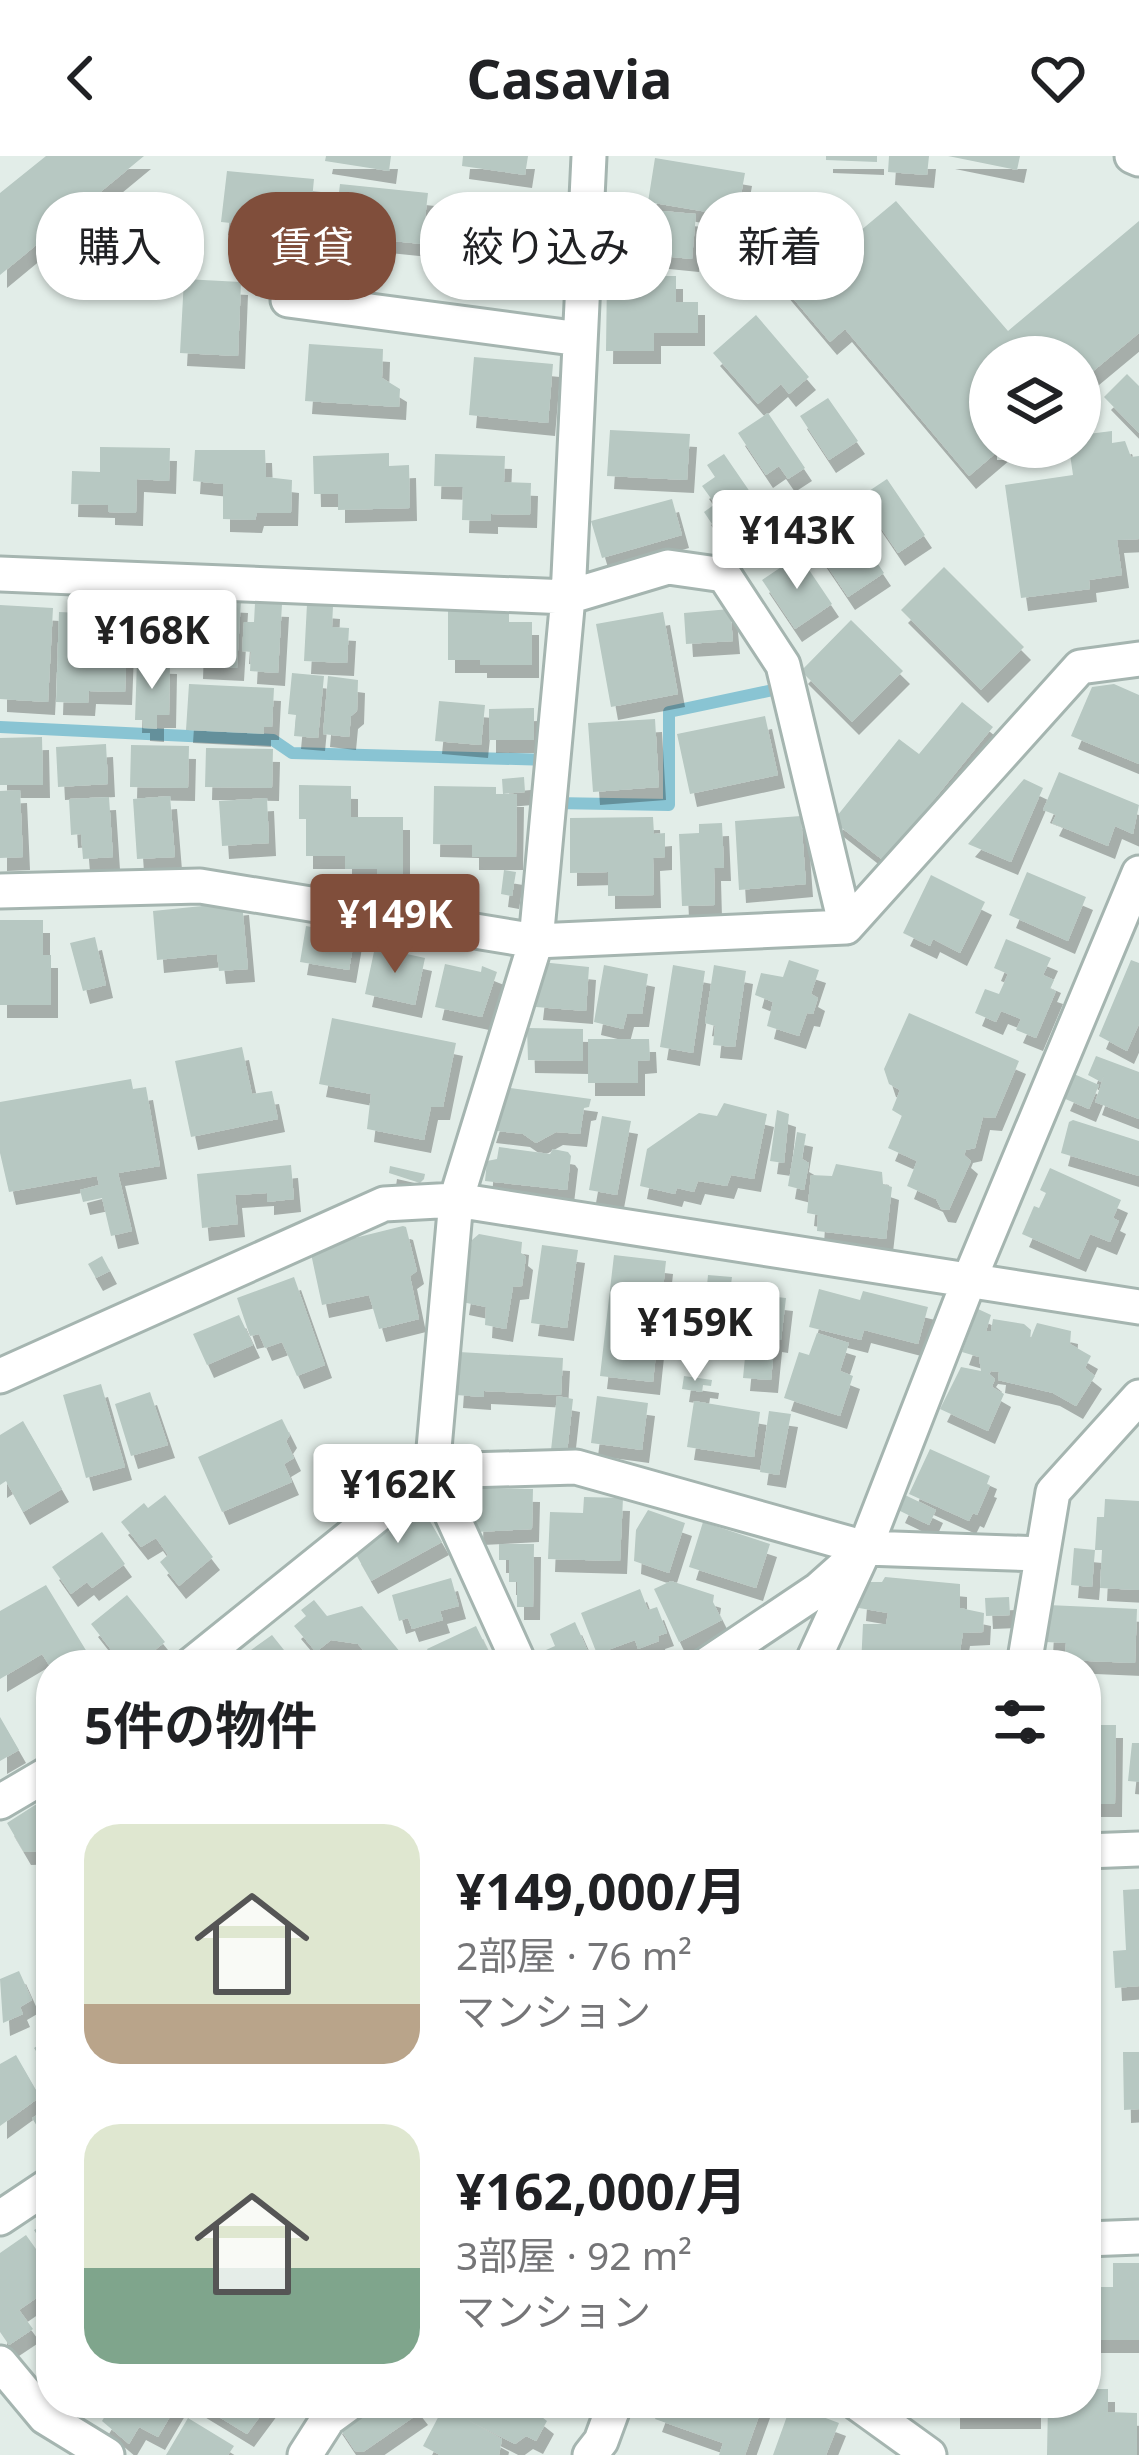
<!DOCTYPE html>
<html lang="ja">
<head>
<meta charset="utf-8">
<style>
	body { margin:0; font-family:"Noto Sans","Noto Sans JP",sans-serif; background:#f6f6f6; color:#202124; height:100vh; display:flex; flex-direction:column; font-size:45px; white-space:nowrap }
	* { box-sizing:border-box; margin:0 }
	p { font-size:39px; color:#757577 }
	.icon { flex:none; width:66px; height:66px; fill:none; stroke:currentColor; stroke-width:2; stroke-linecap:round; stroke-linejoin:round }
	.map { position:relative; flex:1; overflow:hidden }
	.side { position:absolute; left:36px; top:1494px; width:1065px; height:768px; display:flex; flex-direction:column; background:#fff; border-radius:48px; box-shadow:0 3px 9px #0004 }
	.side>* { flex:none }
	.hud { position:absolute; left:36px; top:36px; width:1068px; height:108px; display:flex; gap:24px }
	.fabs { position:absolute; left:969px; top:180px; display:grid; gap:24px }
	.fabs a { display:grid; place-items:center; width:132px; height:132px; border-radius:50%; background:#fff; box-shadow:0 3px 9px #0004; font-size:60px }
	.price { position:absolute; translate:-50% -102px; padding:0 27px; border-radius:12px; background:#fff; color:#222; font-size:39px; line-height:78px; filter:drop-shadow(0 3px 6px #0008) }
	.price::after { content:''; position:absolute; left:50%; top:72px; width:36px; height:27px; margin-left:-18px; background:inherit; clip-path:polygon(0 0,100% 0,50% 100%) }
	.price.active { background:#804e3b; color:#fff }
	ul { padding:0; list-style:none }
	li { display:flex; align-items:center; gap:36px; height:300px; padding:0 48px }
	li span { display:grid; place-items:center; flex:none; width:336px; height:240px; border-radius:36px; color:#555 }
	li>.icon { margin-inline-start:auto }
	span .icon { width:144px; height:144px; fill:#fffc; stroke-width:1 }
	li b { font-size:51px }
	h2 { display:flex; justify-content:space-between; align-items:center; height:144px; padding:0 48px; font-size:51px }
	.tag { padding:0 42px; border-radius:48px; background:#fff; box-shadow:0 3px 9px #0004; font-size:42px; line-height:108px }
	.tag.active { background:#804e3b; color:#fff }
	header { display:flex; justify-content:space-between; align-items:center; height:156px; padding:0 48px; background:#fff; font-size:54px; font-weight:700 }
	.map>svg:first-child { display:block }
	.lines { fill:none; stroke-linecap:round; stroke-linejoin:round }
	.stream { stroke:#89c4d3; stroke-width:12 }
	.building { fill:#b7c8c2; filter:url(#shadow) }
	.minor-casing { stroke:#a5b5b0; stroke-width:39 }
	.minor { stroke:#fff; stroke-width:33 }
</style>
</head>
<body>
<header><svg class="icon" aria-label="back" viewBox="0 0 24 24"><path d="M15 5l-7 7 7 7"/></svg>Casavia<svg class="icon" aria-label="heart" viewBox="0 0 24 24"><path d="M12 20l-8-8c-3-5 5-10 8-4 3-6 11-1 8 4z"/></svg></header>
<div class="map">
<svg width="1139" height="2299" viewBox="0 0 1139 2299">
	<defs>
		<filter id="shadow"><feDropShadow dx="7" dy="13" stdDeviation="0" flood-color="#0004"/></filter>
	</defs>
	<rect width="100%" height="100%" fill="#e2ede8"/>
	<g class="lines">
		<!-- stream -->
		<path class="stream" d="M0,571L273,584L292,597L551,604
			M554,647L669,649V556L787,531"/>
	</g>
	<!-- building -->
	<path class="building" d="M46,0H144L0,119V37Z
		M326,0H391L389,15L325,5Z
		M463,0H528L525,19L462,10Z
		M826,0H877V6L826,4Z
		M889,0H929L927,19L888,16Z
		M948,0H1020L1017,14Z
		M655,2L745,17L737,61L648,46Z
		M227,15L314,23L309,75L221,66Z
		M340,28L428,37L422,88L334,79Z
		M461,43L548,52L543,103L456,94Z
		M896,45L1008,175L1139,65V177L1080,226V201H990V291H1003L969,320L845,173L830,186L764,108L837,47L860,75Z
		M606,50L696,58L692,103L602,94Z
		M607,120H676V146H698V177H654V195H606Z
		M184,123L241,126L238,200L180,197Z
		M756,159L809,221L789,238L781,228L758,248L713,197Z
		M309,188L383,193L382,222L400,233L399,251L305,245Z
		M474,201L553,208L548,267L469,259Z
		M1127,218L1139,230V277L1104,241Z
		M828,242L858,285L829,304L800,260Z
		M768,257L805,312L788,323L779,310L766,319L738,277Z
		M610,274L690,278L687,324L607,320Z
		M1112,275V287L1125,285L1131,301L1139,300V383L1117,384L1122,419L1089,424L1090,433L1021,442L1005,329L1073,319L1069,291H1080V279Z
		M100,291L170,292L169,325L137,323L136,357L108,356V349L71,348L72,315L100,316Z
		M195,294H265L266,321L292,324L291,357H257L255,364L223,363V328L193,325Z
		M389,297V310L409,309L410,352L338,354V338H314L313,300Z
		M435,298L505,300L504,326L531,327L530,359L491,358V365L462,364L463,331L434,330Z
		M724,298L759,349L718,377L704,356L715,348L702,330L715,321L707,309Z
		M887,323L925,379L898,397L860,341Z
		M672,343L682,379L602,402L591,365Z
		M847,362L884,417L848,441L811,386Z
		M799,399L832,448L795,473L762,424Z
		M944,411L1024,491L981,534L901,454Z
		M199,442L241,444L237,512L196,510L197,480H216V468L197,467Z
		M255,447L282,448L278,517L250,515L251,496L242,495L244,466H254Z
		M307,448L333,450L332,471L349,472L347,507L304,505Z
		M0,449L53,452L48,546L0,543Z
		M730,453L733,485L686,488L684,457Z
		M448,455H509V466H532V509H480V504H448Z
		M59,456L128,459L125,536L89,535L88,547L56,546Z
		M663,456L678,538L611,551L596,468Z
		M851,464L903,515L852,566L801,515Z
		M137,504L170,505L169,559H157V573L143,572V564H135Z
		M292,517L324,520L318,582L294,580L296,559L288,558Z
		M328,520L358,524L357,555L351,560L349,581L323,578Z
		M189,528L274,532L272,571H264V578L186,574Z
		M1114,528L1139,539V608L1071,580L1092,531Z
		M439,545L485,549L481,589L435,585Z
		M962,546L993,571L884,705L833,665L899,583L919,598Z
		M534,552V584H489V553Z
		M765,560L778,619L690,638L677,578Z
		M655,563L659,631L593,636L588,567Z
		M42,581L43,629H0V582Z
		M106,588L108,628L58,631L56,591Z
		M131,589L189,590L188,632L130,631Z
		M206,592L273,593L272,632L205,631Z
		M1059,616L1139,649L1133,678L1115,670L1108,690L1052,667L1056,659L1043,654Z
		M524,621L525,636L503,638L502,623Z
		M1024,623L1043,632L1011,706L968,688Z
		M299,629L351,630V661H403V720H377V713H345V700H306V663H299Z
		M434,630L496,631V638H517L516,701H472V689L433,688Z
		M20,634L23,701L0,702V635Z
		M170,640L175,701L137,703L133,643Z
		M109,641L113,701L83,703L81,678L71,679L69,643Z
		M267,642L269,687L222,690L219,645Z
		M801,660L806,728L739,734L735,665Z
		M653,661L654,678L665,677V701L653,702L654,739L608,740V716L570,717V662Z
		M722,667L724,712H714L715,749L682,750L679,678L699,677V668Z
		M504,714L516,716L512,740L501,738Z
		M1027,716L1086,741L1068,785L1009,759Z
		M931,719L985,746L960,797L933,783L930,790L903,777Z
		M242,746L248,813L219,815L217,798L157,804L153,755Z
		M0,764H43V799H51V849H0Z
		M306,770L355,779L349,814L300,806Z
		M95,781L106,829L83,835L70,787Z
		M1006,783L1051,802L1043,819L1054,824L1050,833L1056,835L1036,882L1016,874L1021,863L1001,855L996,866L975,857L985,833L999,838L1008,818L994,812Z
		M375,791L425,802L415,849L365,838Z
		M789,804L819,814L811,838L818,842L813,858L807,857L799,880L767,870L773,846L755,839L761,817L783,821Z
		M1131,804L1139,807V868L1127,895L1099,880Z
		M541,806L589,811L586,855L536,851Z
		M445,808L481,816L482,810L497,816L482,861L435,851Z
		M604,809L648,818L642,858H627L623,873L594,866Z
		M673,809L705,815L693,897L660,891Z
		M714,809L746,815L735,891L713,889L715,870L705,867Z
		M909,857L1019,905L995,962L983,961L975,992L966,994L964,999L971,1005L949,1054L941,1053L936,1043L907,1030L917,1005L888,992L902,960L892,954L900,934L889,928L884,913Z
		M332,862L456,887L443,951H431L424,984L367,973L371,938L319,928Z
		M527,872L583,873V905L528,904Z
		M588,883H649L650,904L638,905V927H588Z
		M242,891L252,938L272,935L278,963L191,981L175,905Z
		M1096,900L1139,916V963L1095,946L1104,920L1101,926L1088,919Z
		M1074,918L1099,929L1089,953L1063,942Z
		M131,923L133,933L146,931L160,1010L118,1017L132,1075L111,1080L102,1042L83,1046L80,1034L99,1029L97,1020L9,1036L0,997V946Z
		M503,931L591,943L589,951L584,952L580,978L556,976L536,987L523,978L489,974Z
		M724,947L767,958L754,1023L731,1019L727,1030L698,1025L694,1036L677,1032L675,1038L640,1030L647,993L699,957L717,960Z
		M777,954L789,958L784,1007L770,1005Z
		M602,960L631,965L617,1039L589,1034Z
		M1073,964L1139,985V1020L1061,997L1069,966Z
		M797,976L806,978L802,1003L809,1007L804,1034L788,1030Z
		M499,991L550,998L553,993L568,996L571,1000L567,1034L485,1025L487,1005L497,1003Z
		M836,1008L882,1016L883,1028L892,1031L886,1083L817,1075L818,1059L807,1057L811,1019L832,1020Z
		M291,1009L294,1043L267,1046V1037L235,1039L238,1068L202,1072L197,1018Z
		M390,1010L425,1018L424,1023L420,1027L389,1017Z
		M1050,1012L1121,1044L1113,1062L1119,1065L1110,1086L1090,1078L1079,1103L1022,1078L1034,1050L1039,1052L1046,1037L1040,1034Z
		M403,1070L406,1071L417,1115L410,1120L419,1163L379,1173L369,1139L322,1149L310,1093Z
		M479,1078L522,1086L521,1097L526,1101L522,1130L513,1131L506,1173L485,1169L486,1151L462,1146L472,1084Z
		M542,1089L578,1094L567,1172L531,1167Z
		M614,1099L666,1105L653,1226L600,1220Z
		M102,1100L110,1115L96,1122L88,1108Z
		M708,1119L732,1121L730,1136L786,1142L781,1184L775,1183L771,1224L743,1222L746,1191L709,1187L713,1151H705Z
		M294,1121L325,1209L297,1220L282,1186L265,1192L259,1178L250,1180L237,1142Z
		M819,1133L860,1144L863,1135L928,1151L918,1188L864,1174L861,1184L809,1171Z
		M978,1153L991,1159L986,1175H991L993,1163L1024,1168L1031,1174L1030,1184L1037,1167L1071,1175L1070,1188L1091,1200L1085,1212L1095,1220L1076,1250L1053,1237L998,1224L999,1216L991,1215L989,1218L995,1223L992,1231L1004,1238L988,1275L940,1253L961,1211L981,1215L979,1201L962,1196Z
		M239,1159L253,1189L207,1209L193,1178Z
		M817,1177L849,1187L840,1215L853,1220L840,1260L784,1242L799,1196L809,1199Z
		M459,1196L563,1202L561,1239L484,1235V1241L456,1239Z
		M684,1220L712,1224L711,1230L703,1229L702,1236L682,1233Z
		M101,1228L125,1311L86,1322L63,1239Z
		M150,1236L168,1289L131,1300L115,1248Z
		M557,1240L573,1243L567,1297L551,1294Z
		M597,1240L648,1247L642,1294L591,1287Z
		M694,1245L760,1256L754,1301L687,1291Z
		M769,1255L791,1258L779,1319L760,1316Z
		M282,1263L290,1279L286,1285L294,1302L284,1308L292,1326L222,1356L198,1301Z
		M23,1265L62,1333L23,1356L6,1325L0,1329V1279Z
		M930,1293L990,1320L987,1328L990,1329L977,1359L973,1357L969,1365L909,1338Z
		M477,1332L533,1333L532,1373L476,1376Z
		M165,1339L213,1401L179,1430L160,1406L168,1399L156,1382L141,1391L121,1366L144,1347L148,1352Z
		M905,1339L936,1354L929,1369L898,1354Z
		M584,1341L623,1342L620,1405L548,1403L550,1356L583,1357Z
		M1105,1343L1139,1345V1434L1100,1432L1102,1394H1095L1097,1361H1104Z
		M648,1354L685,1367L669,1417L634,1405L636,1374Z
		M424,1355L442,1386L371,1425L354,1395Z
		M703,1366L770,1388L756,1432L689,1411Z
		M102,1376L125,1408L92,1432L87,1426L71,1438L52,1411Z
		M499,1388H534L533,1451H517V1426H509V1404H499Z
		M1074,1392L1095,1394L1092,1431L1071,1429Z
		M885,1421L960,1428V1452L984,1457L983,1476L963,1477L958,1506L929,1502L928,1509H861L863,1468H886L888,1457L859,1452L861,1426H882Z
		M451,1422L459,1450L440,1455L443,1464L412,1473L408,1462L399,1465L392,1439Z
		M671,1425L714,1439L713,1446L722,1464L679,1486L654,1433Z
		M46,1429L95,1509H49L42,1498L0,1523V1455Z
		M640,1433L648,1454L657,1451L667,1477L658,1480L659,1485L638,1493L635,1484L597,1498L581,1457Z
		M127,1439L165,1486L136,1509H123L91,1468Z
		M1009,1441L1010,1459L986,1460L985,1442Z
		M314,1444L327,1460L362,1450L401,1497L387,1509H376L358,1488L331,1484L316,1496L294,1470L306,1460L301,1454Z
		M1048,1449L1137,1453L1135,1507L1065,1504L1066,1487L1046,1486Z
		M575,1466L594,1509H542L537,1498L555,1490L550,1478Z
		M476,1470L495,1509H435L427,1493Z
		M272,1479L296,1509H230Z
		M0,1561L19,1594L0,1605Z
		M1086,1569H1116L1115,1648H1086Z
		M1132,1587H1139V1626L1128,1625Z
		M46,1642L51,1650V1695L24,1696L7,1667Z
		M1139,1733V1830L1115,1832L1113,1795L1126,1794L1123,1734Z
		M19,1815L32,1844L20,1851L23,1858L3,1867L0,1823Z
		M51,1881V1918L34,1892Z
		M1123,1896H1139V1953L1124,1954Z
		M16,1899L40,1941L0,1970V1908Z
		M51,1951V1993L32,1962Z
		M51,2064V2101L34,2074Z
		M26,2079L51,2114V2132L19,2154L33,2173L9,2189L0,2176V2097Z
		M1113,2107H1139V2184H1086V2131H1113Z
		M1086,2233H1108V2256L1137,2257V2299H1047L1048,2247H1086Z
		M113,2247H178L158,2281L139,2271L129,2288L102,2265Z
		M196,2247H270L247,2278Z
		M361,2247H414L421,2256L363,2296L355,2295L335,2265Z
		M434,2247H524L547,2265L536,2285L526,2280L515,2288L464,2262L502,2283L499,2299H440L423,2290L443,2252Z
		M661,2247H758L763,2249L745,2299H719L723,2287L655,2263Z
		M953,2247H1034V2260H953Z
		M791,2249L839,2267L826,2299H773Z
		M188,2262L234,2290L228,2299H166Z"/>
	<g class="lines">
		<defs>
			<path id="minor" d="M1132,0L1139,3
				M288,144L580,183
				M0,418L568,441L668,411L724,419L783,509L846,771
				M0,735L200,730L536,785L846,771L1080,511L1139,503
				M0,1220L384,1048L456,1044L1139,1151
				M191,1509L432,1315L576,1311L865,1392L1042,1398
				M520,1509L432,1315L456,1044L536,785L568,441L589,0
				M706,1509L818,1434L855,1401
				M811,1509L865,1392L970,1122L1139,717
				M1024,1509L1053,1336L1139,1241
				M0,1646L51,1616
				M1086,1695L1139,1693
				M0,2062L51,2028
				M1086,2083L1139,2081
				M0,2207L45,2261L107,2299
				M857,2247L929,2299
				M305,2299L328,2263L350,2247
				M590,2299L601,2285L615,2247"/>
		</defs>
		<!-- minor casing -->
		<use href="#minor" class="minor-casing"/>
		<!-- minor -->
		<use href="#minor" class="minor"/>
	</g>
</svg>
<div class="fabs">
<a><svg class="icon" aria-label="layers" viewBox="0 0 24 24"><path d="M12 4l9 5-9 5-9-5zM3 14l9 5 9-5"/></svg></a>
</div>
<b class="price" style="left:797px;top:436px">¥143K</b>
<b class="price" style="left:152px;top:536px">¥168K</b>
<b class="price active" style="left:395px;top:820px">¥149K</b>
<b class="price" style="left:695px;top:1228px">¥159K</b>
<b class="price" style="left:398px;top:1390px">¥162K</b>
<div class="hud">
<a class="tag">購入</a>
<a class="tag active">賃貸</a>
<a class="tag">絞り込み</a>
<a class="tag">新着</a>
</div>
<section class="side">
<h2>5件の物件<svg class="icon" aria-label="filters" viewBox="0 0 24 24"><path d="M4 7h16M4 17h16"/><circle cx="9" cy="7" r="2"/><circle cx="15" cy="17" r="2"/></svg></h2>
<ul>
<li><span style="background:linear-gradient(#dfe7d0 75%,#b9a48a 0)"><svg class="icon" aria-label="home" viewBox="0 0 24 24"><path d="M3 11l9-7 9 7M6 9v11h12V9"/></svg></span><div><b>¥149,000/月</b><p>2部屋 · 76 m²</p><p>マンション</p></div></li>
<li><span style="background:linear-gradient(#dfe7d0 60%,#7fa58c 0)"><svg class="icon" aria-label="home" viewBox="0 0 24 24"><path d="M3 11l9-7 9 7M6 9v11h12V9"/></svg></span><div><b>¥162,000/月</b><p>3部屋 · 92 m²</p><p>マンション</p></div></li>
</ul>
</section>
</div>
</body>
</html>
